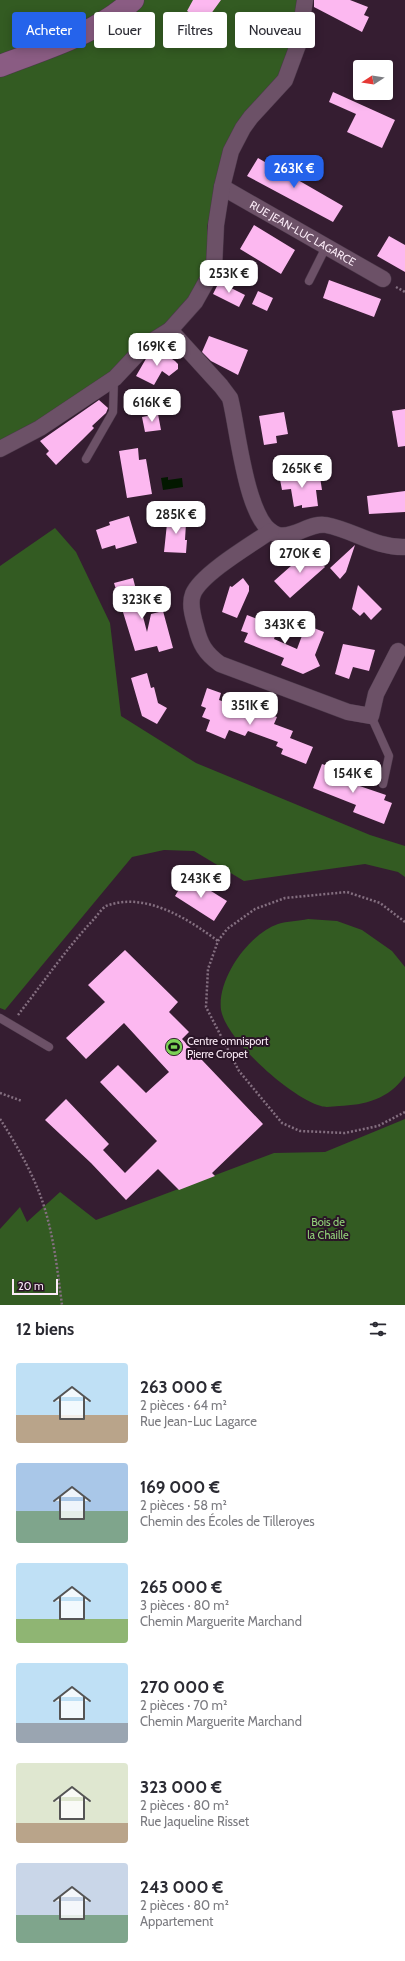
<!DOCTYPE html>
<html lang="fr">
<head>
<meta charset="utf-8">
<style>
	body { margin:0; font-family:Cabin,sans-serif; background:#f7f7f7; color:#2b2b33; height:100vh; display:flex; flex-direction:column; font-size:15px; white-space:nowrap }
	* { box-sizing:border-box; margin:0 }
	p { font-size:13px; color:#7c7c81 }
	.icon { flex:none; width:22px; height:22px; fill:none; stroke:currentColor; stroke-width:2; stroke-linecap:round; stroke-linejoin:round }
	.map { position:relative; height:1305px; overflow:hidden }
	.panel { display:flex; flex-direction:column; background:#fff; flex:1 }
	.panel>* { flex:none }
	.top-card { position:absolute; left:12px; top:12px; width:381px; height:36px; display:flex; gap:8px }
	.needle { width:26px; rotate:258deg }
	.fabs { position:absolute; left:353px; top:60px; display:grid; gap:8px }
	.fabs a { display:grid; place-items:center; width:40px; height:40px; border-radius:4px; background:#fff; box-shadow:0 2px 10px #0003; font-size:20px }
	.scale { position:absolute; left:12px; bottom:10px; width:46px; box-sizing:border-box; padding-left:4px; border:2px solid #fcecf8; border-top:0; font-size:11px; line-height:14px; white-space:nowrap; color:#fcecf8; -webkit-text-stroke:3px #2a1427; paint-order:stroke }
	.price { position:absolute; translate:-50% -34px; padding:0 9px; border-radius:8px; background:#fff; color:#222; font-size:13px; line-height:26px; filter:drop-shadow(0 1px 2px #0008) }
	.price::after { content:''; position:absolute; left:50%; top:24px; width:12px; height:9px; margin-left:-6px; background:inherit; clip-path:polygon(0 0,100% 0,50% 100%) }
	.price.active { background:#2563eb; color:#fff }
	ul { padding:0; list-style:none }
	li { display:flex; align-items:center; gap:12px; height:100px; padding:0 16px }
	li span { display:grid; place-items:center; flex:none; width:112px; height:80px; border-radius:4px; color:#555 }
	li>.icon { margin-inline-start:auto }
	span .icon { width:48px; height:48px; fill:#fffc; stroke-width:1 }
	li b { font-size:17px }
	h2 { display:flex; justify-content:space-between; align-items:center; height:48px; padding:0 16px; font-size:17px }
	.chip { padding:0 14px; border-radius:4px; background:#fff; box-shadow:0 2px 10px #0003; font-size:14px; line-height:36px }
	.chip.active { background:#2563eb; color:#fff }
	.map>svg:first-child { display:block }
	.green { fill:#335b22 }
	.water { fill:#031800 }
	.building { fill:#fcb8f0 }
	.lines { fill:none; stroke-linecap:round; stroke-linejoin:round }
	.service-casing { stroke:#4c394a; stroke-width:9 }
	.minor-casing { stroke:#4c394a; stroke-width:17 }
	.secondary-casing { stroke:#4c394a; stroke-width:23 }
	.path { stroke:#846f80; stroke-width:2.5; stroke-dasharray:2 2; stroke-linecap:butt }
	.service { stroke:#6c5167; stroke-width:8 }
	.minor { stroke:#6c5167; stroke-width:16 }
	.secondary { stroke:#8a5c83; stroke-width:22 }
	.labels { text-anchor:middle; stroke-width:4; stroke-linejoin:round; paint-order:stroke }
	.street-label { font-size:11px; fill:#fcecf8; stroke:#2a1427 }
	.poi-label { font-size:11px; fill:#fcecf8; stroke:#2a1427; text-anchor:start }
	.park-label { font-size:11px; fill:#93d37a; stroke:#2a1427 }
</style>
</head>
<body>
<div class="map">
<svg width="405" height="1305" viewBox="0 0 405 1305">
	<rect width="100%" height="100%" fill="#351d31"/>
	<!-- green -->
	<path class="green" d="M0,0H300L292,47L281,73L222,162L207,227L209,262L195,290L167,322L146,337L114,369L30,427L0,443Z
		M55,528L76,552L110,623L121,716L196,763L370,835L405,846V877L398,872L365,864L244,881L194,851L164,850L132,857L5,1010L0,1008V566Z
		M308,919L337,921L362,930L392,951L405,967V1076C389,1099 365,1105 339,1106C334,1106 326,1108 321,1106C292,1099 226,1040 221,1010C217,978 249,934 278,924C287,921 299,921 308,919Z
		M405,1119V1305H0V1229L20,1207L27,1222L60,1192L96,1220L274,1153L325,1152Z"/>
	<!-- water -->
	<path class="water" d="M168,477V480L182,478L183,487L163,490L161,478Z"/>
	<!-- building -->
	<path class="building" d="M193,0H221L205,22L187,11Z
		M314,0H350L368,7L364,15L369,17L362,32L314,7Z
		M333,92L395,120L382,148L347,132L356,114L329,102Z
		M258,158L270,165L272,162L292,173L291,176L343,206L333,222L247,176Z
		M254,225L295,250L281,274L240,249Z
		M389,236L405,245V272L377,256Z
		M329,280L381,299L374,317L323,298Z
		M219,282L245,295L239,307L213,294Z
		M258,291L273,298L267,311L252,304Z
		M209,336L248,350L238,375L211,361L202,352Z
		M157,349L175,361L178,364V369L169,376L162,371L154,385L136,376L147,357Z
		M99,400L108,408L106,413L92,426L94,428L82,440L56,465L46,454L49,451L40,441Z
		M405,409V446L398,447L392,411Z
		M284,412L288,434L276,436L277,443L264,445L259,416Z
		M158,414L161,430L145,432L142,417Z
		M138,448L139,460L146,459L152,494L127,498L119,451Z
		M303,471L305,479L320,477L322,490H316L318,506L302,508V505L294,507L291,489L282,490L279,474Z
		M405,491V512L369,514L367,496Z
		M168,514L184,515L183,523H186L185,540H187L186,553L164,552Z
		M129,516L137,543L116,549L115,545L102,549L96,530L110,525L109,522Z
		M355,545L346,572L340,579L330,568Z
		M309,550L325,567L290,598L274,581Z
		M133,578L147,632L151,614L163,611L173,648L159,652L157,646L135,651L114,583Z
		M243,578L249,586V591L237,618L222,612L230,586L232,587Z
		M358,585L382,609L371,620L364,612L360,616L352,609Z
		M247,615L278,627L274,639L297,649L306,625L324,632L315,655L320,666L303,674L281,665L284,658L244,642L248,633L241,631Z
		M343,644L375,650L369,671L353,667L349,679L335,674Z
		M147,673L151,688L154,687L158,703L167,708L157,724L142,716L131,678Z
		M207,688L221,693L219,700L254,713L256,709L277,717L274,724L293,731L290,738L313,747L306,764L281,754L283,749L276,746L278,742L248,731L245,736L229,730L225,739L206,731L210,720L202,717L206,708L201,706Z
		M322,764L345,772L342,780L386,795L384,800L392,803L384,824L353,812L356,805L313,788Z
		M187,876L227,901L214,921L175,896Z
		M125,950L178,1002L169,1012L189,1032L182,1039L263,1124L212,1173L215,1176L179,1190L158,1169L126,1200L91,1163L45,1120L66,1099L109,1144L103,1150L125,1173L157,1141L100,1082L118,1065L146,1093L169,1072L124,1023L86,1059L66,1038L105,1002L88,985Z"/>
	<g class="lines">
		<defs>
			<path id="service" d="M309,281L326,247
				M86,459L113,412L114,379
				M371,716L389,756L383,784
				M0,1018L49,1047"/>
			<g id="minor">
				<path id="s1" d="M222,187L383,279"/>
				<path d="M170,330L221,386L230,398C238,427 246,527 278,535C294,539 310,522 326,525C353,530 376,548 405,547"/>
				<path d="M0,449L40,428L115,378L146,345L170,330L195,302L214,268L216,225L222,187L231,151L243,128L251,117L285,80L298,45L305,0"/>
				<path d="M271,531C252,544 201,574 193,594C189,604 193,617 196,627C200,644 205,653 220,664L348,712L371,716L376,694L398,651"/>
			</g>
			<path id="secondary" d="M0,66C46,48 97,34 133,0"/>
		</defs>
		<!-- service casing -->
		<use href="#service" class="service-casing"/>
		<!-- minor casing -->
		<use href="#minor" class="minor-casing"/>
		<!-- secondary casing -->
		<use href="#secondary" class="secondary-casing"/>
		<!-- path -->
		<path class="path" d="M396,287L405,292
			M405,922L380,903L347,892L285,898L255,909L227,929L218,941L208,969L206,1007L239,1071L282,1123L300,1131L345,1133L378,1126L405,1112
			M18,1015C43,983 66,949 94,919C97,916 102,908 106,906C145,891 188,919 218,941
			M0,1093L22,1101
			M0,1119C15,1142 29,1167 39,1192C53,1228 57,1267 62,1305"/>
		<!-- service -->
		<use href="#service" class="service"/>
		<!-- minor -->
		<use href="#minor" class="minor"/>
		<!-- secondary -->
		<use href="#secondary" class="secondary"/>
	</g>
	<!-- icons -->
	<defs>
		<symbol id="stadium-disc" viewBox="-11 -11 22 22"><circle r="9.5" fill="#7bd156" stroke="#2a1427"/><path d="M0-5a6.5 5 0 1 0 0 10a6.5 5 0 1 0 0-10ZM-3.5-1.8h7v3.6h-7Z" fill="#111"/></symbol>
	</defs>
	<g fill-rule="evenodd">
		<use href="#stadium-disc" x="164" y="1037" width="20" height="20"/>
	</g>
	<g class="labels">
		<!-- street labels -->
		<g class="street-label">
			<text dy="4" stroke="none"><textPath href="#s1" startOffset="93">RUE JEAN-LUC LAGARCE</textPath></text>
		</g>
		<!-- poi labels -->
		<g class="poi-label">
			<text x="187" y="1045">Centre omnisport<tspan x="187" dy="13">Pierre Cropet</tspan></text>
		</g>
		<!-- park labels -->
		<g class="park-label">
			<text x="328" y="1226">Bois de<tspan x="328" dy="13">la Chaille</tspan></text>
		</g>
	</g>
</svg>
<div class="fabs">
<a><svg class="needle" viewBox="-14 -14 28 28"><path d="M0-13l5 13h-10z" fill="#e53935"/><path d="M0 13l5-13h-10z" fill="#7c7c81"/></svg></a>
</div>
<div class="scale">20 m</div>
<b class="price active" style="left:294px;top:189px">263K €</b>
<b class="price" style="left:229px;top:294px">253K €</b>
<b class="price" style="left:157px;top:367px">169K €</b>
<b class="price" style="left:152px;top:423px">616K €</b>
<b class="price" style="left:302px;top:489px">265K €</b>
<b class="price" style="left:176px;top:535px">285K €</b>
<b class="price" style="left:300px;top:574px">270K €</b>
<b class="price" style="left:142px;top:620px">323K €</b>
<b class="price" style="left:285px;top:645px">343K €</b>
<b class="price" style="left:250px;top:726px">351K €</b>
<b class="price" style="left:353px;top:794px">154K €</b>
<b class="price" style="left:201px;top:899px">243K €</b>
<div class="top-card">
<a class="chip active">Acheter</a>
<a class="chip">Louer</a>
<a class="chip">Filtres</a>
<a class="chip">Nouveau</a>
</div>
</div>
<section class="panel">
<h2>12 biens<svg class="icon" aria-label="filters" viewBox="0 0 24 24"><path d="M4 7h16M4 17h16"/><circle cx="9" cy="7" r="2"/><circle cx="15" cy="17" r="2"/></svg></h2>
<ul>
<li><span style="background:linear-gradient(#bfe0f5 65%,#b9a48a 0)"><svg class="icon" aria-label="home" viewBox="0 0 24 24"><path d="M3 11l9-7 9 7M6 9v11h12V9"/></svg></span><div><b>263 000 €</b><p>2 pièces · 64 m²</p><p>Rue Jean-Luc Lagarce</p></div></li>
<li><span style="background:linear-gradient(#a9c7e8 60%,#7fa58c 0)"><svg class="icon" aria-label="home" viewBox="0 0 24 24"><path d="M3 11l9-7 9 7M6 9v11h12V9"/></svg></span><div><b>169 000 €</b><p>2 pièces · 58 m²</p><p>Chemin des Écoles de Tilleroyes</p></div></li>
<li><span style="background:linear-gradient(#bfe0f5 70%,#8fb573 0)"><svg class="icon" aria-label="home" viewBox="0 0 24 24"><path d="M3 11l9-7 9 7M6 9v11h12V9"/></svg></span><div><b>265 000 €</b><p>3 pièces · 80 m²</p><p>Chemin Marguerite Marchand</p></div></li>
<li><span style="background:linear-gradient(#bfe0f5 75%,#9aa5b1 0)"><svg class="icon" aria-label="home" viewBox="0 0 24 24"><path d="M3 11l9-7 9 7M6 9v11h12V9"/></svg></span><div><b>270 000 €</b><p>2 pièces · 70 m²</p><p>Chemin Marguerite Marchand</p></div></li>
<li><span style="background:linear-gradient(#dfe7d0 75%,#b9a48a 0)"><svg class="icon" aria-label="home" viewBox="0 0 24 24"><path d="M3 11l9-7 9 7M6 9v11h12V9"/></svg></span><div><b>323 000 €</b><p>2 pièces · 80 m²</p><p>Rue Jaqueline Risset</p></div></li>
<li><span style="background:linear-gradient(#c9d6e8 65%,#7fa58c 0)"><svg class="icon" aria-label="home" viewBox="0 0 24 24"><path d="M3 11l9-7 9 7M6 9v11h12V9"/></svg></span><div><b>243 000 €</b><p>2 pièces · 80 m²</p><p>Appartement</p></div></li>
</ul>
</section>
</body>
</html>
